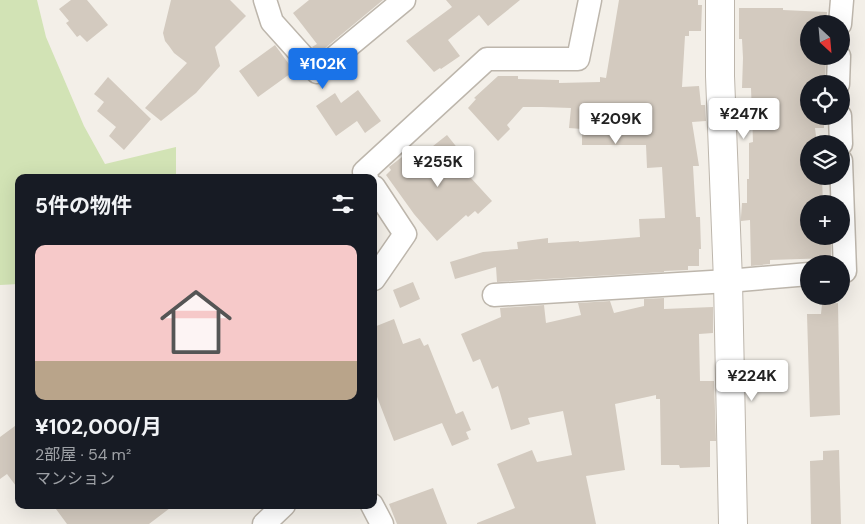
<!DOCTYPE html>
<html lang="ja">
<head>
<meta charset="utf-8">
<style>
	body { margin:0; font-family:"DM Sans","Noto Sans JP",sans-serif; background:#242831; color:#f1f3f6; height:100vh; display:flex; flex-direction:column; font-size:19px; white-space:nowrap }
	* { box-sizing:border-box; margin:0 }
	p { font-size:16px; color:#9ea1a6 }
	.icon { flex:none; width:28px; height:28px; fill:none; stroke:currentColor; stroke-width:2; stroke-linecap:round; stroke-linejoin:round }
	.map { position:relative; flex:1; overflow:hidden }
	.drawer { position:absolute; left:15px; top:174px; width:362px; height:335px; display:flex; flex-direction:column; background:#171b24; border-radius:10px; box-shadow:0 5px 20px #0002 }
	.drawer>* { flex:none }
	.needle { width:32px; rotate:154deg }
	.fabs { position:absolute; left:800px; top:15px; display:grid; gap:10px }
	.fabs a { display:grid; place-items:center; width:50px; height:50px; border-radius:50%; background:#171b24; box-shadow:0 5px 20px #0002; font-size:25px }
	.price { position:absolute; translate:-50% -42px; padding:0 11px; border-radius:5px; background:#fff; color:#222; font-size:16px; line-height:32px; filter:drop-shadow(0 1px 2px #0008) }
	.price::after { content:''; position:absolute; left:50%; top:30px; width:15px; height:11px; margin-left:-8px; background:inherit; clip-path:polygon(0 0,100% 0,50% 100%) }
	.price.current { background:#1a73e8; color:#fff }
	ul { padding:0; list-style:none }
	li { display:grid; align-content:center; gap:10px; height:265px; padding:0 20px }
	li span { display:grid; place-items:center; height:155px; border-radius:10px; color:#555 }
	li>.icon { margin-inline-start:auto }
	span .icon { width:90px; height:90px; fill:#fffc; stroke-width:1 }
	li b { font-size:21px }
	h2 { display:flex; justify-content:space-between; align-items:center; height:60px; padding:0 20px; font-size:21px }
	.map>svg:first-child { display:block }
	.green { fill:#d2e3b5 }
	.building { fill:#d3cabf }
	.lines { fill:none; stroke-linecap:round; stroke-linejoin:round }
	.minor-casing { stroke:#bdb6ac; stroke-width:25 }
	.tertiary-casing { stroke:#bdb6ac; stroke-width:30 }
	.minor { stroke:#fff; stroke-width:22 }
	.tertiary { stroke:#fff; stroke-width:28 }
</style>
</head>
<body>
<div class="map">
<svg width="865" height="524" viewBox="0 0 865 524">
	<rect width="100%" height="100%" fill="#f3efe8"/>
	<!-- green -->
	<path class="green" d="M0,0H37L46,37L84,126L105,164L176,147V177L19,178V284L0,285Z"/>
	<!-- building -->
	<path class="building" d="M71,0H87L108,25L87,42L80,35L77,37L66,23L69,21L59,9Z
		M171,0H230L246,16L215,47L220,66L196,93L161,121L145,108L187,63L174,53L169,46L165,41L163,33Z
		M309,0H383L318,54L312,47L317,44L293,13Z
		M446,0H520L488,26L479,15L448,40L460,56L441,69L440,68L434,72L406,41L452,7Z
		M619,0H698V5H702L701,31H689V36H685L682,87L699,86L701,105H705L706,121L692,122L699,166H693L696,217H700L701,249H699V266H688V270L664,271V272L497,282L496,267L455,279L450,262L483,252L518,249L517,242L548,238V243L579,241V242L640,237L639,219L665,218L662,167L647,168L646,145H582V129L569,128L571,108L542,107H523L507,125L510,129L498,141L468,108L476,99L474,98L498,76H518V79L559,80V83L600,82V77L606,78Z
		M739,8H783V10L827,12L826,24H809V56H826L825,84H809V116H824V128H815L817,144H809V179L822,178L823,204H809V236H831V258L770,260V264L751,266L750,220L741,221V217L742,203H747V179H749V143L753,142L751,88H742L743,58L742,39H739Z
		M275,45L294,71L258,97L239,71Z
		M108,77L151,119L124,150L109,136L116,127L97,111L104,102L94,94Z
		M358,90L381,121L365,133L357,121L336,136L316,106L335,93L341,103Z
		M447,135L467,160L460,166L492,201L478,214L475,211L468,217L466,215L437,241L414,214L386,175L391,170L389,167L402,157L409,165Z
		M413,282L420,299L400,308L393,290Z
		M664,298V309L713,307V333L699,334L700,381H714L716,441H710V467L680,468L679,465H661L660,399H656V395L615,404L625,470L586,476L596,524H477V523L515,508L497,464L532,450L537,462L572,455L563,411L528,418L530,424L511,430L498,386L492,389L480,359L473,362L461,334L501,317L500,308L544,305L546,323L581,315L578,303L610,301L614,313L644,306V299Z
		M838,303L840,415L810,417L807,314H821L822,304Z
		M394,319L403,344L420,338L424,346L428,344L456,414L463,411L471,430L466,432L469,439L452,446L442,423L394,441L374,389V327Z
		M19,423V490L7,474L0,479V437Z
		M839,450L841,524H811L810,461L823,460V451Z
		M433,488L447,524H397L389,504Z
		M53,505H174L149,524H67Z"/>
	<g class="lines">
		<defs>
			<path id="minor" d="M265,0L272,22L317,72L404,0
				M840,24L842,0
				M838,84L839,56
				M840,116L841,144
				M841,161L845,271
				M367,178L364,172L487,59H578L590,0
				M374,187L405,234L374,279
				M494,295L728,281L809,274
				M372,505L382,524
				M264,524L284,505"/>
			<path id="tertiary" d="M720,0V76L728,281L733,524"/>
		</defs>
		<!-- minor casing -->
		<use href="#minor" class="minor-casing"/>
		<!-- tertiary casing -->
		<use href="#tertiary" class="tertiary-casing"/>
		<!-- minor -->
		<use href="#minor" class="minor"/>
		<!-- tertiary -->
		<use href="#tertiary" class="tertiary"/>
	</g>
</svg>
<div class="fabs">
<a><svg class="needle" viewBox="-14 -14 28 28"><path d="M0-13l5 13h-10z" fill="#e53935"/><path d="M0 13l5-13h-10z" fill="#9ea1a6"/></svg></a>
<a><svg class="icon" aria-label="locate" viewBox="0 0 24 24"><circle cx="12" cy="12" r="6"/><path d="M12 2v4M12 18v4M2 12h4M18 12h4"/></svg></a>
<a><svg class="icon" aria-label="layers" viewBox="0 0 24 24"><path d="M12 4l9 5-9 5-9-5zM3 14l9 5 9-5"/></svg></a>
<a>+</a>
<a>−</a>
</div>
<b class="price current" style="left:323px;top:90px">¥102K</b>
<b class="price" style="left:744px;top:140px">¥247K</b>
<b class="price" style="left:616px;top:145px">¥209K</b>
<b class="price" style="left:438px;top:188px">¥255K</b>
<b class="price" style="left:752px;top:402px">¥224K</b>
<section class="drawer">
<h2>5件の物件<svg class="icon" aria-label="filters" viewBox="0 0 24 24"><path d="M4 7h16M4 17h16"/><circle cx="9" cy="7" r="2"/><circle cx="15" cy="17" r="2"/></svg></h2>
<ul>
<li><span style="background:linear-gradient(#f6c9c9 75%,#b9a48a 0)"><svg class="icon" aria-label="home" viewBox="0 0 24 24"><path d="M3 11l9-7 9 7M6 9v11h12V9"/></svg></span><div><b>¥102,000/月</b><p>2部屋 · 54 m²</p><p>マンション</p></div></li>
</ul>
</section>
</div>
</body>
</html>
